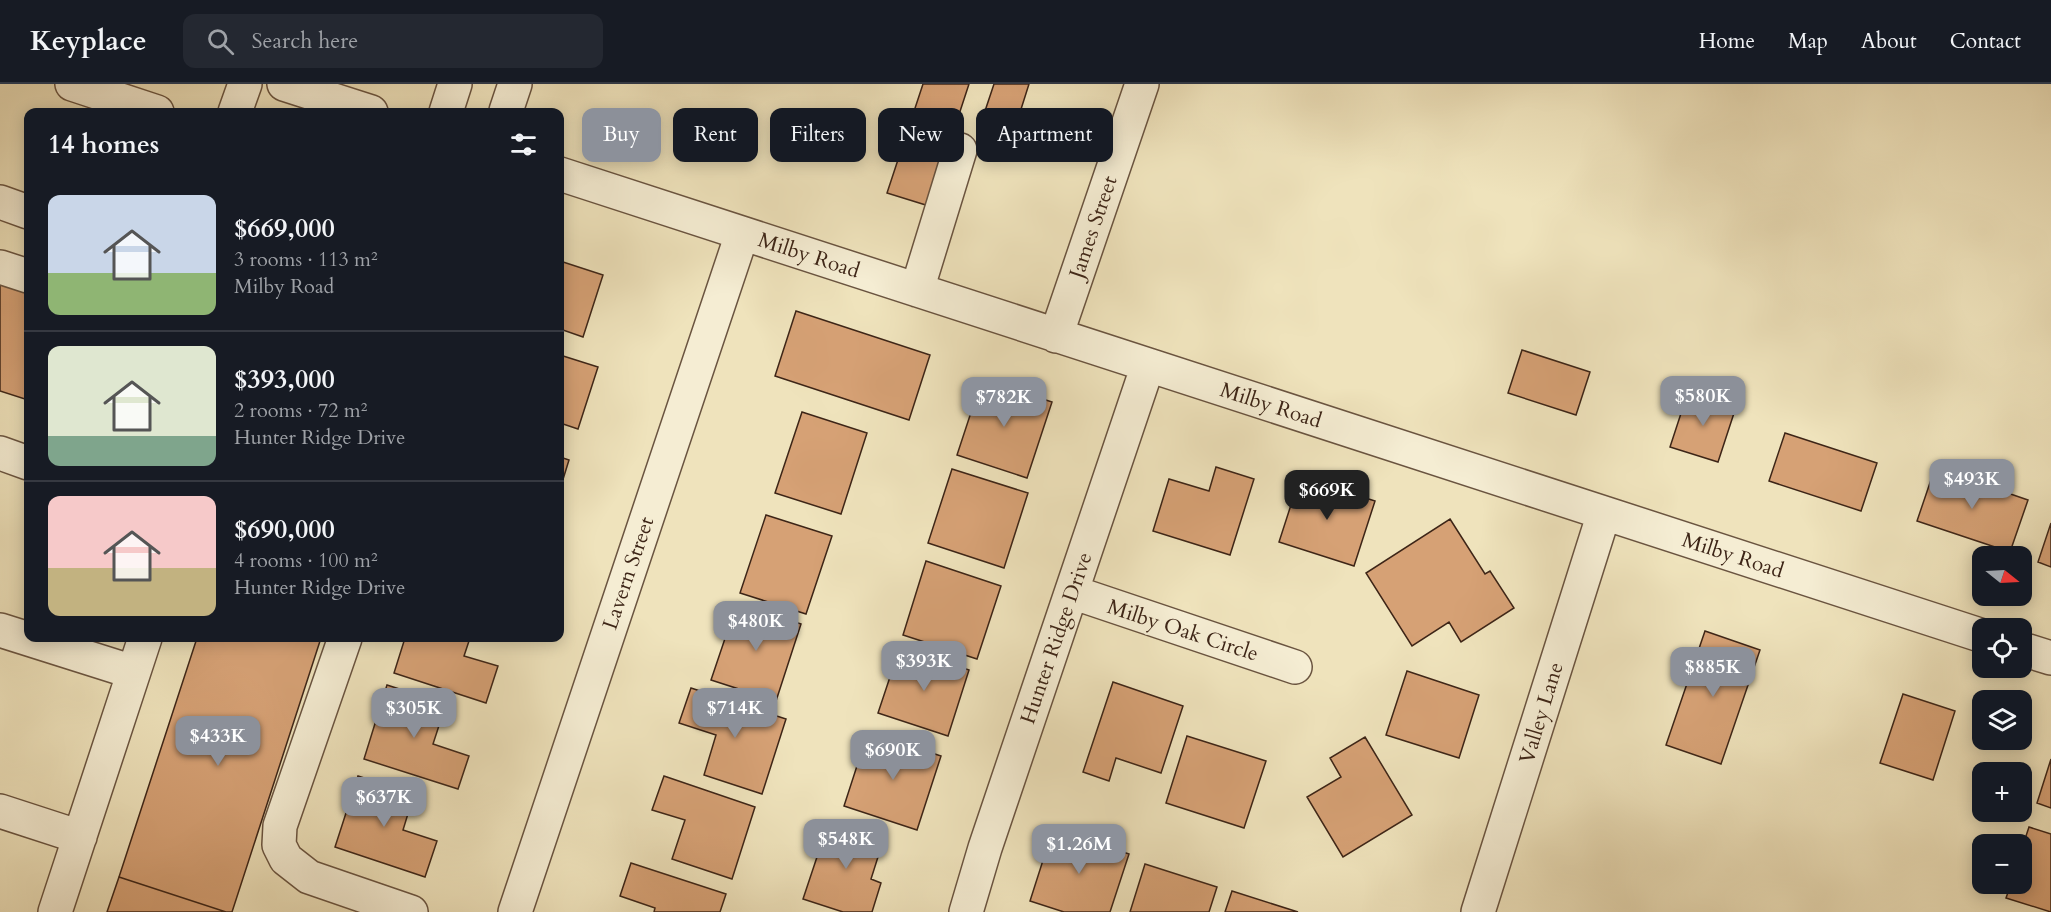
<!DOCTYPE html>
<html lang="en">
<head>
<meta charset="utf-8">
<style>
	body { margin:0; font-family:Cardo,serif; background:#242831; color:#f1f3f6; height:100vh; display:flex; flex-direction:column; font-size:22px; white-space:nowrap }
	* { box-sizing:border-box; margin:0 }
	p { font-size:20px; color:#9ea1a6 }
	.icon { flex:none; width:33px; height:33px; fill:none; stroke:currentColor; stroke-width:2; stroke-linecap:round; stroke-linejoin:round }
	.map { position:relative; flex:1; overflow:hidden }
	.side { position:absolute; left:24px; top:24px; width:540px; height:534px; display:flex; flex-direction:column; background:#171b24; border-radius:12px; box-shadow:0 3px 15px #0003 }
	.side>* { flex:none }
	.top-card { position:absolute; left:582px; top:24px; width:570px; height:54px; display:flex; gap:12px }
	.needle { width:39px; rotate:108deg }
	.controls { position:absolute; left:1972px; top:462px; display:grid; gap:12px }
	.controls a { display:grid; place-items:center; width:60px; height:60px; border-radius:12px; background:#171b24; box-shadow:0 3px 15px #0003; font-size:30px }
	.price { position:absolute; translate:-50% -51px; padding:0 14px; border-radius:12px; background:#8c9099; color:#fff; font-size:20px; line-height:39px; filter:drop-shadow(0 2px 3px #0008) }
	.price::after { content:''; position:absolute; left:50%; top:36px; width:18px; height:14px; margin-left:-9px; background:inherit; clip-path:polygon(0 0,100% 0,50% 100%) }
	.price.selected { background:#222; color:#fff }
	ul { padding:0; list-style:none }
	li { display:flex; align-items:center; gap:18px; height:150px; padding:0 24px }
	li+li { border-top:2px solid #363941 }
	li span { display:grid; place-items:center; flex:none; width:168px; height:120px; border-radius:12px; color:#555 }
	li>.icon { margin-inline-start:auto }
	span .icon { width:72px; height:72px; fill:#fffc; stroke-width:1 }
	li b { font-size:26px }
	h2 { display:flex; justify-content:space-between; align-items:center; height:72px; padding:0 24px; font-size:26px }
	.tag { padding:0 21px; border-radius:12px; background:#171b24; box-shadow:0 3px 15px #0003; font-size:21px; line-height:54px }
	.tag.selected { background:#8c9099; color:#fff }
	header { display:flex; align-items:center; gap:36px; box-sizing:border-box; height:84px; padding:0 30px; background:#171b24; border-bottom:2px solid #363941 }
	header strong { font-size:28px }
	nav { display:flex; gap:33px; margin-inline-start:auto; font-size:21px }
	.search { width:420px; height:54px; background:#242831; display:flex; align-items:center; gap:15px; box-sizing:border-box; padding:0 21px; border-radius:12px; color:#9ea1a6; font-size:22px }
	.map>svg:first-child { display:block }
	.building { fill:#d6a175; stroke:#3d2517; stroke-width:1.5 }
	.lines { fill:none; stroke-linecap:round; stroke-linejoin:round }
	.minor-casing { stroke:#6a5440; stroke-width:36 }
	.minor { stroke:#f5edd3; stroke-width:33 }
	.labels { text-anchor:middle; stroke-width:4.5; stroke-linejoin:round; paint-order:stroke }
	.street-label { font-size:21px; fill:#3d2517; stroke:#f5edd3 }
</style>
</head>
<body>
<header>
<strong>Keyplace</strong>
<div class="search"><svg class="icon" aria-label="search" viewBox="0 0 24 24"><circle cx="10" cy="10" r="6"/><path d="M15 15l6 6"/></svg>Search here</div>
<nav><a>Home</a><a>Map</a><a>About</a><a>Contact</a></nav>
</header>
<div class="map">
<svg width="2051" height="828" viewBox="0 0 2051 828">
	<rect width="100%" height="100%" fill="#efe3bc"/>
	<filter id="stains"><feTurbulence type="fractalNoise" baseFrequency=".00333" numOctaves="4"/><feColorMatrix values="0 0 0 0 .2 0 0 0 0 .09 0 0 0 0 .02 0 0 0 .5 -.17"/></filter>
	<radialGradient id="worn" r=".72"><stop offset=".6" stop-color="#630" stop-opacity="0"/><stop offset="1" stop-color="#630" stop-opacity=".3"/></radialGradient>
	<!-- building -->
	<path class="building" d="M923,0H969L929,122L887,109Z
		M994,0H1029L1016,41L1005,37L998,57L984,30Z
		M560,177L603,191L583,253L560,245Z
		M0,192L28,202V316L0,307Z
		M796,227L930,271L909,336L775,292Z
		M1522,266L1590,288L1576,331L1508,309Z
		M560,271L598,283L578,345L560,339Z
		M982,295L1052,318L1027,394L957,371Z
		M1688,308L1736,323L1718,378L1670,363Z
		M802,328L867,349L841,430L775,409Z
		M1785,349L1877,379L1861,427L1769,397Z
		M560,373L569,376L560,405Z
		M1216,383L1254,395L1230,471L1153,447L1169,395L1209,407Z
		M1935,384L2028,416L2010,468L1917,437Z
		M952,385L1028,409L1004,484L928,459Z
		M1300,393L1375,417L1354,482L1279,458Z
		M766,431L832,452L806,530L740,509Z
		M1450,435L1485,490L1490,487L1514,524L1461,558L1449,538L1412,562L1366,489Z
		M2051,439V483L2038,478Z
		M926,477L1001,502L977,575L903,551Z
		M737,519L801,540L776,617L711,596Z
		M1705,547L1760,566L1721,680L1666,661Z
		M197,554H321L232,828H226L119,793Z
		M405,554H470L464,572L498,582L486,619L394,589Z
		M900,563L969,586L948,652L878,629Z
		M1407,587L1479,611L1459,674L1386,651Z
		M1113,598L1183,622L1161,689L1116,674L1109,697L1083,688Z
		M387,601L446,620L433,660L469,672L458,705L364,675Z
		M691,604L786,635L762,710L704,691L716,651L679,639Z
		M1903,610L1955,627L1933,696L1880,679Z
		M868,648L941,672L917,746L844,722Z
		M1187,652L1266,677L1244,744L1166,719Z
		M1365,653L1412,731L1343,773L1307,713L1341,693L1330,674Z
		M2051,675V724L2037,719Z
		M358,692L414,710L403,746L437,757L425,793L335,763Z
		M664,692L755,723L732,795L672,775L685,736L652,726Z
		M829,737L884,754L871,795L881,799L872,828H843L803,815Z
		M2029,743L2051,750V828L2006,814L2011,800H2022V764Z
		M1053,745L1129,770L1110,828H1064L1030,817Z
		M631,779L726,810L720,828H654L655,824L620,812Z
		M1145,780L1217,803L1209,828H1130Z
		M119,793L226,828H107Z
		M1232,807L1298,828H1225Z"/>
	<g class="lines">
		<defs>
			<path id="minor" d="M72,0L157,28
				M284,0L371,28
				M506,27L515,0
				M235,28L245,0
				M446,28L455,0
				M560,90L1983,552
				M0,118L28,128
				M0,183L28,192
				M917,206L960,66
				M1056,252L1142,0
				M0,369L28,379
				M1072,508L1295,583
				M0,546L133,588
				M345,554L280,742L279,761L286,775L309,793L411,828
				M2022,565L2051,574
				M0,727L80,753
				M55,828L145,554
				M515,828L742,150
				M966,828L985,764L1148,281
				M1478,828L1604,429"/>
		</defs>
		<!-- minor casing -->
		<use href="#minor" class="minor-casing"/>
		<!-- minor -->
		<use href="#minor" class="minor"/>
	</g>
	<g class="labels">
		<!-- street labels -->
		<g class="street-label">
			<text transform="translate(1093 143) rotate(-71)" y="7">James Street</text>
			<text transform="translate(809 171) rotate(18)" y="7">Milby Road</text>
			<text transform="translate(1271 321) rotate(18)" y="7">Milby Road</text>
			<text transform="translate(1733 471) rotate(18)" y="7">Milby Road</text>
			<text transform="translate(628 489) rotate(-71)" y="7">Lavern Street</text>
			<text transform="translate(1183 546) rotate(18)" y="7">Milby Oak Circle</text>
			<text transform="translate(1056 554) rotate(-71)" y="7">Hunter Ridge Drive</text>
			<text transform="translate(1541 629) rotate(-73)" y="7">Valley Lane</text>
		</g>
	</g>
	<rect width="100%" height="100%" filter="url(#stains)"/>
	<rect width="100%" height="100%" fill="url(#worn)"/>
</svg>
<div class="controls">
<a><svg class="needle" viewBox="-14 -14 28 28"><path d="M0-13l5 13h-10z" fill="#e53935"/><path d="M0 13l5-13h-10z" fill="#9ea1a6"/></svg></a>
<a><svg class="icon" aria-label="locate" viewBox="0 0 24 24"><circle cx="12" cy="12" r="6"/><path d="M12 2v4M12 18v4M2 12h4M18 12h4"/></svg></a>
<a><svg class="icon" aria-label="layers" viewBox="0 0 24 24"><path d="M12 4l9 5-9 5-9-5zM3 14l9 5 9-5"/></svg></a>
<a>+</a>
<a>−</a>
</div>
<b class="price" style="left:1703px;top:343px">$580K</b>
<b class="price" style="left:1004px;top:344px">$782K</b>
<b class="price" style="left:1972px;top:426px">$493K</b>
<b class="price selected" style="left:1327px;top:437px">$669K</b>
<b class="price" style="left:756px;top:568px">$480K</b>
<b class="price" style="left:924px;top:608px">$393K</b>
<b class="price" style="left:1713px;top:614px">$885K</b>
<b class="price" style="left:414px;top:655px">$305K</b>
<b class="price" style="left:735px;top:655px">$714K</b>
<b class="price" style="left:218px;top:683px">$433K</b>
<b class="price" style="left:893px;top:697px">$690K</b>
<b class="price" style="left:384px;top:744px">$637K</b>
<b class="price" style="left:846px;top:786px">$548K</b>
<b class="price" style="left:1079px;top:791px">$1.26M</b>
<div class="top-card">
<a class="tag selected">Buy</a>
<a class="tag">Rent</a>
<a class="tag">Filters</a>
<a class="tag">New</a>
<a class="tag">Apartment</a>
</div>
<section class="side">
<h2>14 homes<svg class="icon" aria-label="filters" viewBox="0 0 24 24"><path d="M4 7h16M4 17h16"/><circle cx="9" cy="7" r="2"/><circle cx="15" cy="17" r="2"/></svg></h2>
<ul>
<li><span style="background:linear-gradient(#c9d6e8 65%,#8fb573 0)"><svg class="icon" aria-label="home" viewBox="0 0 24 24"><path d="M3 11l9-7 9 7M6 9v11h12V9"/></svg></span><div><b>$669,000</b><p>3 rooms · 113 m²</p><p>Milby Road</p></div></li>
<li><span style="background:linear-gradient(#dfe7d0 75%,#7fa58c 0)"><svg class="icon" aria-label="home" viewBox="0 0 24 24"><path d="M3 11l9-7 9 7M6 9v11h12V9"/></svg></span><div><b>$393,000</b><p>2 rooms · 72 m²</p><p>Hunter Ridge Drive</p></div></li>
<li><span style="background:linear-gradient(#f6c9c9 60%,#c2b280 0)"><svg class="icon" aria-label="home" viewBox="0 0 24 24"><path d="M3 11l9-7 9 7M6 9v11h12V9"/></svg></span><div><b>$690,000</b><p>4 rooms · 100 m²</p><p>Hunter Ridge Drive</p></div></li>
</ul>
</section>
</div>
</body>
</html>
